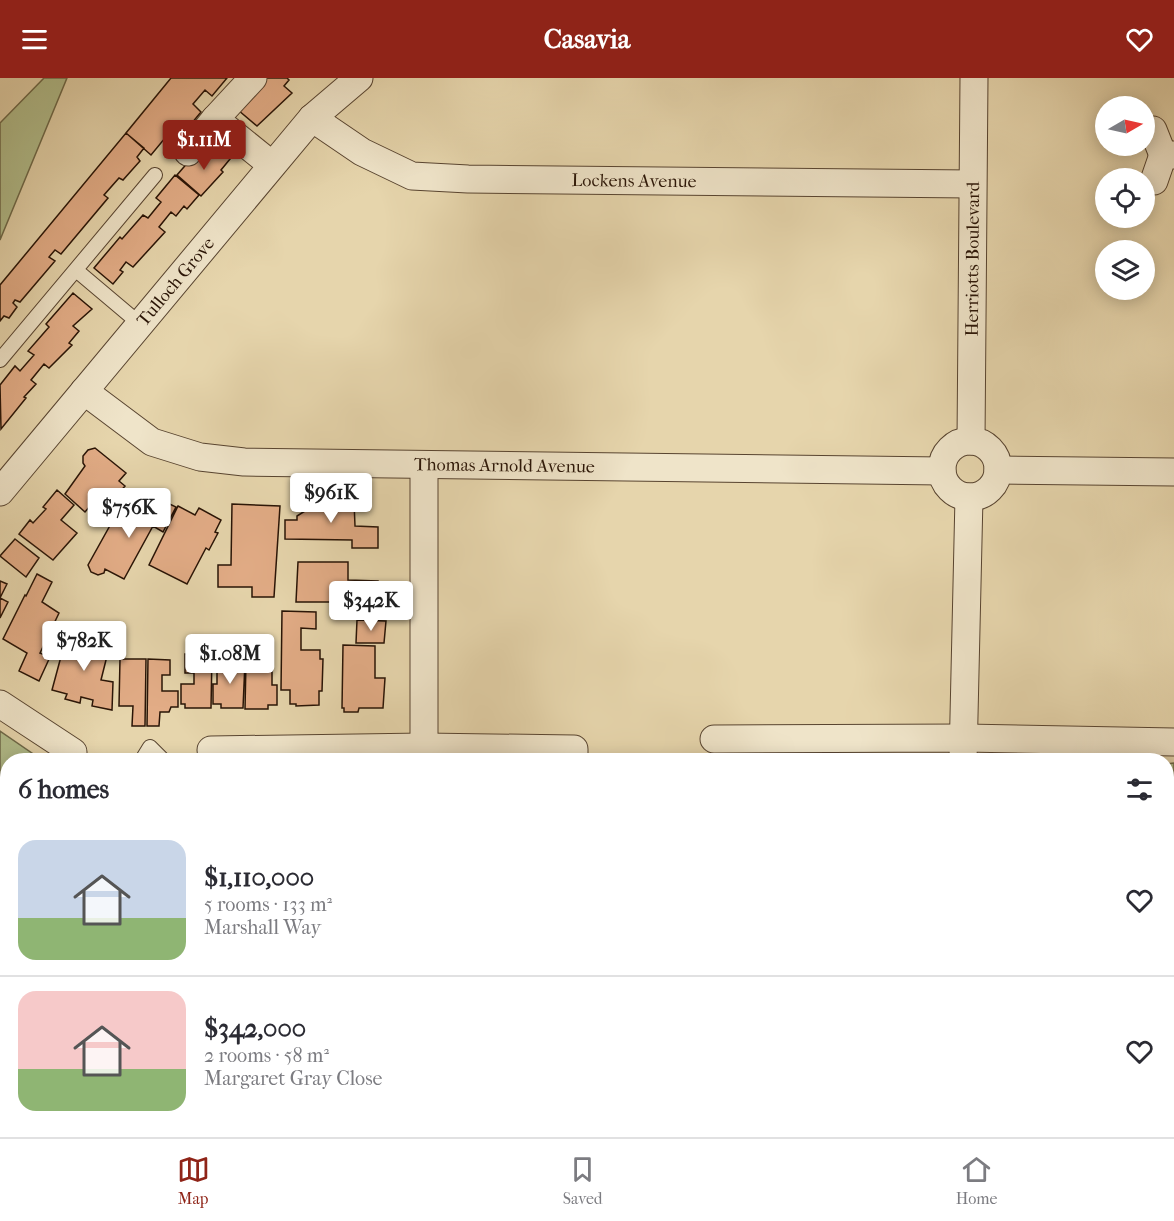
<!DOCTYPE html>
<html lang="en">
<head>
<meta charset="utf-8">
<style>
	body { margin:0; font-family:"IM FELL French Canon",serif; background:#f7f7f7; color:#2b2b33; height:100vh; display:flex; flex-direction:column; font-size:22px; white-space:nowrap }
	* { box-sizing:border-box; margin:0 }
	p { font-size:20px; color:#7c7c81 }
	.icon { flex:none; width:33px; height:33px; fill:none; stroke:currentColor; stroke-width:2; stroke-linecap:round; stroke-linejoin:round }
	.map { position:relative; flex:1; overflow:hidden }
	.drawer { position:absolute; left:0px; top:675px; width:1174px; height:384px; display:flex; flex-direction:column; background:#fff; border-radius:24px 24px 0 0; box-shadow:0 3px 15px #0003 }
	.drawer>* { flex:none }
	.needle { width:39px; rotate:81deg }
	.controls { position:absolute; left:1095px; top:18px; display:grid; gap:12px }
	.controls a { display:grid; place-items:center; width:60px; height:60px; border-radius:50%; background:#fff; box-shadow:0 3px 15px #0003; font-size:30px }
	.price { position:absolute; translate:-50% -51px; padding:0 14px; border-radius:6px; background:#fff; color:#222; font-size:20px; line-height:39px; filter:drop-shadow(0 2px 3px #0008) }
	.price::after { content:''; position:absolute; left:50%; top:36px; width:18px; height:14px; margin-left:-9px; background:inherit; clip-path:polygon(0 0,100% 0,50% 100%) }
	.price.on { background:#8f2418; color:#fff }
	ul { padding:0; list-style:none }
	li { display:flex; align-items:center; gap:18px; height:150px; padding:0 18px }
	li+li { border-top:2px solid #e1e1e2 }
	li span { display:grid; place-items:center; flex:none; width:168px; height:120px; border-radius:18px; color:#555 }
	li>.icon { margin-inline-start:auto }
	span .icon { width:72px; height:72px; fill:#fffc; stroke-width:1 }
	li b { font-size:26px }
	h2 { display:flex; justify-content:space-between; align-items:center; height:72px; padding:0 18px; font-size:26px }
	header { display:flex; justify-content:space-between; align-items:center; height:78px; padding:0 18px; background:#8f2418; color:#fff; font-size:27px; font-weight:800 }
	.dock { display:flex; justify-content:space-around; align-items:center; height:84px; border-top:2px solid #e1e1e2; background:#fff; font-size:16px; color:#7c7c81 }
	.dock a { display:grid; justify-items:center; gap:3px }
	.dock .on { color:#8f2418 }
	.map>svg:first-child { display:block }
	.green { fill:#b2be8c; stroke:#6e6949; stroke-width:1.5 }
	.water { fill:#97b8b0; stroke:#6b766c; stroke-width:1.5 }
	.building { fill:#e2ac86; stroke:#291406; stroke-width:1.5 }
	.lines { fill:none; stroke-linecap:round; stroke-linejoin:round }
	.service-casing { stroke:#584430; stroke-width:16 }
	.minor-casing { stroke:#584430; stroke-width:29 }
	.service { stroke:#efe4c9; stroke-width:14 }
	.minor { stroke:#efe4c9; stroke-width:27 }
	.labels { text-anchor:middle; stroke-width:4.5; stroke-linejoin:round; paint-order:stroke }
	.street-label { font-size:18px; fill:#291406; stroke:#efe4c9 }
</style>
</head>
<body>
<header><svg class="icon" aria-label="menu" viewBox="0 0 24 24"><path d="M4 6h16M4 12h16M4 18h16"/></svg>Casavia<svg class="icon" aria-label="heart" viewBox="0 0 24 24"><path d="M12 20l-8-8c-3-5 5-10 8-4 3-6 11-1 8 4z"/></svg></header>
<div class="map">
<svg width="1174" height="1059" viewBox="0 0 1174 1059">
	<rect width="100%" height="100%" fill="#e6d5ac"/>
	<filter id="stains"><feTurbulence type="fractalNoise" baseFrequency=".00333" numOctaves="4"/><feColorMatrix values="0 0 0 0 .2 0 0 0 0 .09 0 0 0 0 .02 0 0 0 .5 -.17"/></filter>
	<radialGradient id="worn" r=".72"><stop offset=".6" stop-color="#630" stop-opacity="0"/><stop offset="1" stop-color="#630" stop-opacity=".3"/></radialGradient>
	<!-- green -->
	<path class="green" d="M44,0H67L0,162V45Z
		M0,653L42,682H8L7,1005L0,1004Z
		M1174,685V997L1167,996V686Z"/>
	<!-- water -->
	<path class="water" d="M0,778L8,782L7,873L0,875Z
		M1167,803L1174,806V862L1167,870Z"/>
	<!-- building -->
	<path class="building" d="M171,0H227L212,18L205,12L193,26L201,34L173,68L165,60L151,77L126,55Z
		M265,0H287L289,2L284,8L292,15L257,48L238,32Z
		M126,55L144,70L137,79L140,83L123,102L119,100L104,117L108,120L61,176L55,172L49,179L55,183L20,224L15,222L13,225L17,229L9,240L4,238L0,243V207Z
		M217,69L230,81L221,92L223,94L201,118L177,97L196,75L205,83Z
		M175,97L199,117L187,131L184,128L176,138L171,134L159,149L165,154L133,189L126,184L120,192L123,194L113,206L94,190L120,159L122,161L143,137L148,140L161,124L156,120Z
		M73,215L92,231L73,248L79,253L69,265L72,267L49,290L44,286L31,302L36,306L24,319L26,320L1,351L0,307L15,288L20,293L34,277L28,273L49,249L46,246Z
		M95,370L126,395L119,403L125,408L112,423L107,419L101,426L96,421L85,434L65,416L85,388L83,385V378L88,372Z
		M57,412L74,427L61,442L77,455L53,482L19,456L30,442L33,445L46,431L43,429Z
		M155,419L176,429L163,454L153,448L124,501L105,491L104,495L98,497L91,494L88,487L117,435L129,441L134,433L143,438Z
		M305,422L354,423L355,448L378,449V470H352V462L285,461V442H297V438L305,433Z
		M232,426L280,428L274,519H252V509H218V487H231Z
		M178,428L195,437L199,430L221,442L215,454L218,455L209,472L206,470L187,506L149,487Z
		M15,461L39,480L26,499L0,478Z
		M298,484H348V502L378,503L377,524H296Z
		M37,496L52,504L42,524L59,535L40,575L50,579L39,603L19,593L27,575L3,561L25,517L26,518Z
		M0,503L7,506L0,520Z
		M0,520L8,524L0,540Z
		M282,533L316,534V551L301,550V572H320V581H323L322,613H319V627L296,628V626H290V612H281Z
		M357,542L386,543L384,565H356Z
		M87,555L94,556L98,562L96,567L109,570L101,602L113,604L112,632L92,628L93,622L81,619L80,625L65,621L67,616L52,612L66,560L79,563L80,560Z
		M343,567L375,568V600H385L383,630H359L358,634H344V630H342Z
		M185,576L212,577L211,630H185V626H181V606H194V595H185Z
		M120,581H146L145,648H132L133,628H119Z
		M148,581L170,582V597H162V613H178V629H171L169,634H160L159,648H147Z
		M217,584H245L243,630H221V626H213V606H217Z
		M246,584L272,585V607H277V627H268V631H245Z"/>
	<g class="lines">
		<defs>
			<path id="service" d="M76,192L140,246
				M0,282L155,97
				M142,682L150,669L163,682"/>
			<g id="minor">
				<path d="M253,0L215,41L272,87"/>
				<path id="s1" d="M312,40L362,74L412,98L468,101L972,106"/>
				<path d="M1153,52L1163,77"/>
				<path d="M188,74L215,41"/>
				<path d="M1154,103L1163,77H1174"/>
				<path id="s2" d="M84,313L152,364L200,379L244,384L942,393"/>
				<path id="s3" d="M971,363L974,0"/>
				<circle cx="970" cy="391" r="28"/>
				<path d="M998,392L1174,394"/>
				<path id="s4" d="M0,414L312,40L359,0"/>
				<path d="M0,626L73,674V682"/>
				<path d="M714,661L965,660L1174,664"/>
				<path d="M424,669V387"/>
				<path d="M211,672L424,669L574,671V682"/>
				<path d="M963,682L969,419"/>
				<path d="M1167,1012L1174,1013"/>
				<path d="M0,1022L8,1023"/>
			</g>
		</defs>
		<!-- service casing -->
		<use href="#service" class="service-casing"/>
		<!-- minor casing -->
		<use href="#minor" class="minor-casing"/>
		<!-- service -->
		<use href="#service" class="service"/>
		<!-- minor -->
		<use href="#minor" class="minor"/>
	</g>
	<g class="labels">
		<!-- street labels -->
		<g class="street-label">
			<text dy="6" stroke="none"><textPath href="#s1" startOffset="338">Lockens Avenue</textPath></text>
			<text dy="6" stroke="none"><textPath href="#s3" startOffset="182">Herriotts Boulevard</textPath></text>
			<text dy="6" stroke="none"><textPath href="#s4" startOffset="274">Tulloch Grove</textPath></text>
			<text dy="6" stroke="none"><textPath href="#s2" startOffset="440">Thomas Arnold Avenue</textPath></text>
		</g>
	</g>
	<rect width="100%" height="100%" filter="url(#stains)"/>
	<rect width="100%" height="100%" fill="url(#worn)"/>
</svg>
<div class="controls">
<a><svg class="needle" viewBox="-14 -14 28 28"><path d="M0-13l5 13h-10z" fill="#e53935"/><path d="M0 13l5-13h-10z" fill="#7c7c81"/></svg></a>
<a><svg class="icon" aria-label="locate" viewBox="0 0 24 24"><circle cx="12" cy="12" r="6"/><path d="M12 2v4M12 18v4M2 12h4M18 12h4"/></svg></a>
<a><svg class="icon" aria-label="layers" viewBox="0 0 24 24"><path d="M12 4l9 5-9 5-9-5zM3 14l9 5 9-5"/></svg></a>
</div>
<b class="price on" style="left:204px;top:93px">$1.11M</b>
<b class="price" style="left:331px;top:446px">$961K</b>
<b class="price" style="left:129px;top:461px">$756K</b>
<b class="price" style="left:371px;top:554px">$342K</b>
<b class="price" style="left:84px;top:594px">$782K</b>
<b class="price" style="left:230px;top:607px">$1.08M</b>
<section class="drawer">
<h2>6 homes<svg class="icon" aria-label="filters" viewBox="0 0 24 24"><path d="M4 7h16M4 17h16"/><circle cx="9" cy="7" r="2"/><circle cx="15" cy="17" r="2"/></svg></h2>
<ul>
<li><span style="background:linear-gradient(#c9d6e8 65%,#8fb573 0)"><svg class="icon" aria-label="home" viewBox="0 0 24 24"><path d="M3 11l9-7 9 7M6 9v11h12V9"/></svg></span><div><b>$1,110,000</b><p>5 rooms · 133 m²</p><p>Marshall Way</p></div><svg class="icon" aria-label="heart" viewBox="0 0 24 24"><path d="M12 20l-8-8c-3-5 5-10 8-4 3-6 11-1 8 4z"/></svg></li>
<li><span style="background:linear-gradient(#f6c9c9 65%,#8fb573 0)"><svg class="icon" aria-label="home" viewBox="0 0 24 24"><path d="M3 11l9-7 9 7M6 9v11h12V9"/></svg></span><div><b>$342,000</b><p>2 rooms · 58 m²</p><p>Margaret Gray Close</p></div><svg class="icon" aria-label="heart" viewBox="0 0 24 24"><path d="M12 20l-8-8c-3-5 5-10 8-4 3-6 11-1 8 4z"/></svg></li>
</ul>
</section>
</div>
<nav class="dock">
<a class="on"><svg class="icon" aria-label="map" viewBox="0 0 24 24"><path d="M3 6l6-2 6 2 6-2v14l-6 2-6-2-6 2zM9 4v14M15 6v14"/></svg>Map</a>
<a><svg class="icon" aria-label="saved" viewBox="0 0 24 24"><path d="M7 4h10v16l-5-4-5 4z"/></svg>Saved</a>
<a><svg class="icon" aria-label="home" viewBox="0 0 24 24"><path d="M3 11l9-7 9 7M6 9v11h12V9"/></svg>Home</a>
</nav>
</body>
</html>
